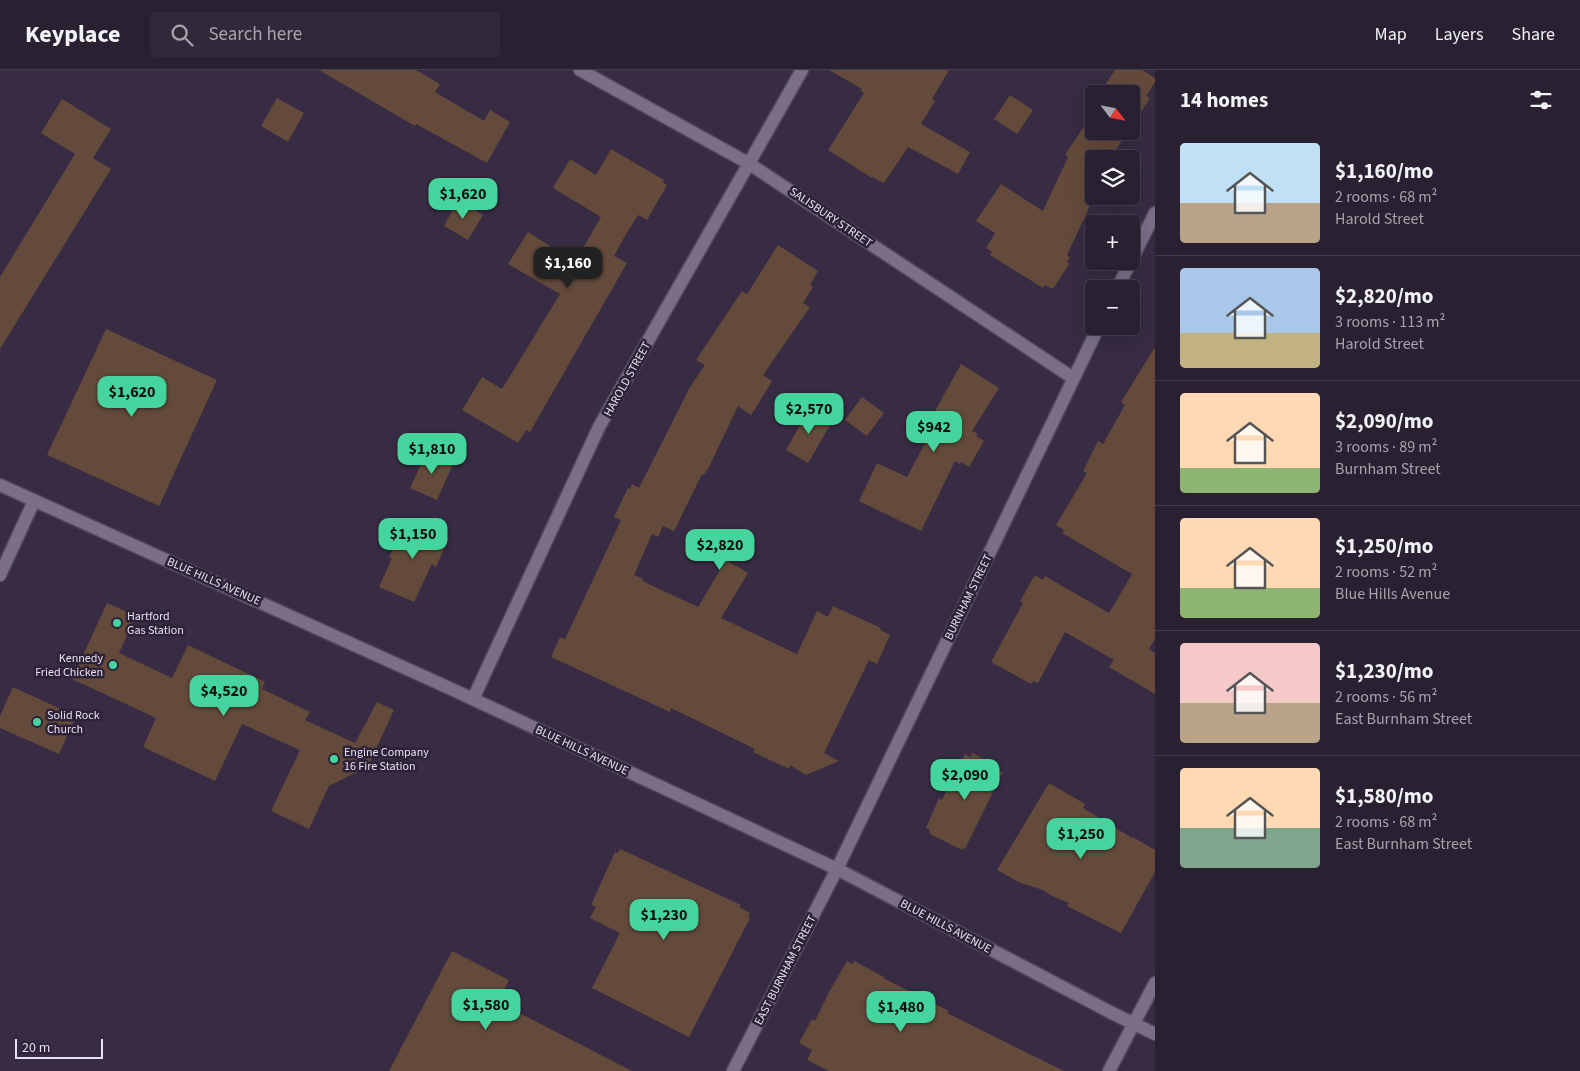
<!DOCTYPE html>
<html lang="en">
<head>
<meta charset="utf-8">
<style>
	body { margin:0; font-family:"Source Sans 3",sans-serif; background:#31293a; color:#f1f3f6; height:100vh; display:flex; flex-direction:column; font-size:19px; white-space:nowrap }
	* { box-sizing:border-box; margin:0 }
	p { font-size:16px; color:#a5a3ac }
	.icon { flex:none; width:28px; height:28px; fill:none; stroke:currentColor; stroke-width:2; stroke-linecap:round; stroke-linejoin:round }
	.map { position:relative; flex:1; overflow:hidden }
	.sheet { display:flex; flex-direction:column; background:#292132; width:425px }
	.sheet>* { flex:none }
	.needle { width:32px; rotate:122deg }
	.buttons { position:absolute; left:1085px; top:15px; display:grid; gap:10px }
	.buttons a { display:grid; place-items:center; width:55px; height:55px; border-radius:5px; background:#292132; box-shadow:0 5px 20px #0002,0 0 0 1px #453e4d; font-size:25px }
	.scale { position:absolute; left:15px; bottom:12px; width:88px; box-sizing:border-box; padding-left:5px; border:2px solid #e8e1f0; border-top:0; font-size:14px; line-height:18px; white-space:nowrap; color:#e8e1f0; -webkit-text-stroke:4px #2d2238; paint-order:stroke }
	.price { position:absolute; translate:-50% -42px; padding:0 11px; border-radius:10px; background:#46d49e; color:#111; font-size:16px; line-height:32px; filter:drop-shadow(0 1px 2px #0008) }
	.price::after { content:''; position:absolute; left:50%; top:30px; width:15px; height:11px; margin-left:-8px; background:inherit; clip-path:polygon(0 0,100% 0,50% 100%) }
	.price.selected { background:#222; color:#fff }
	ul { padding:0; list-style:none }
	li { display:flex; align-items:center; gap:15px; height:125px; padding:0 25px }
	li+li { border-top:1px solid #453e4d }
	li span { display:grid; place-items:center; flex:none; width:140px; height:100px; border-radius:5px; color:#555 }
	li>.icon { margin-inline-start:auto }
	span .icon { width:60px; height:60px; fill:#fffc; stroke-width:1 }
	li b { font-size:21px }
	h2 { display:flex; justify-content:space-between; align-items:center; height:60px; padding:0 25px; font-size:21px }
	header { display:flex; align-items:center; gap:30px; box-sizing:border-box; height:70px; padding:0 25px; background:#292132; border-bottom:1px solid #453e4d }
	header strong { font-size:24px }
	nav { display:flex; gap:28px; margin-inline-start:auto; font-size:18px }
	.search { width:350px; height:45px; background:#31293a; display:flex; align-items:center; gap:12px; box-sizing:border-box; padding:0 18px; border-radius:5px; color:#a5a3ac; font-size:19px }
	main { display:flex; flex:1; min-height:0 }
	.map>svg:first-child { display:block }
	.building { fill:#634a3b }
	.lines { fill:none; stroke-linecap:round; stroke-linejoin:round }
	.minor-casing { stroke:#53495d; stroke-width:15 }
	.secondary-casing { stroke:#53495d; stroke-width:15 }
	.minor { stroke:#7a6e88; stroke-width:12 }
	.secondary { stroke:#7a6e88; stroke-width:12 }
	.poi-dot { fill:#46d49e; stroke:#2d2238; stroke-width:2 }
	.labels { text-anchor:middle; stroke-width:5; stroke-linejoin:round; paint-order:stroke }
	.street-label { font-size:12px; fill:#e8e1f0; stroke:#2d2238 }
	.poi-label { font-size:12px; fill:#e8e1f0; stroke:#2d2238; text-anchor:start }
</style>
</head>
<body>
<header>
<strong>Keyplace</strong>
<div class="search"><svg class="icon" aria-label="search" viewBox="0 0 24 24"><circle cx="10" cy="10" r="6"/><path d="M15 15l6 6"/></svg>Search here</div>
<nav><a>Map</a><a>Layers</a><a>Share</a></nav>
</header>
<main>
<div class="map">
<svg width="1155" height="1001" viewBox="0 0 1155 1001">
	<rect width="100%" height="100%" fill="#372c43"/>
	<!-- building -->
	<path class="building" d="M319,0H416L440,14L435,22L484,51L490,40L510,52L487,93L416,54L415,56Z
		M829,0H949L932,29L935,31L921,54L970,82L958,104L908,77L884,113L872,107V108L828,80L864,23L861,21L862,19Z
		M1115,0H1142L1155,8V12L1146,26L1150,28L1131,57V24H1099Z
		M1010,25L1033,40L1017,64L994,49Z
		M277,28L304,43L288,72L261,56Z
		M62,29L111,59L93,88L111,99L0,279V207L75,84L41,63Z
		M1094,41V61H1128L1110,89H1094V127L1067,185L1070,187L1067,192L1069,194L1053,219L1045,215L1043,218L990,185L992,182L986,178L995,163L976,151L1001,114L1043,141L1068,87L1065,85Z
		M611,79L664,110L663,112L667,115L647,150L638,145L625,166L614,186L627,193L530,362L526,360L518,373L462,340L482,307L502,319L560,224L508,194L528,162L575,192L601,147L553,118L570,89L596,105Z
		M458,130L483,145L468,170L444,156Z
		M778,175L818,201L810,215L813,217L803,233L810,237L763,305L772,311L757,336L751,345L738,336L709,397L704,405L702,404L674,461L663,456L658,467L652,464L634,505L643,509L642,511L698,537L726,490L748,503L721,548L797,584L817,541L828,547L833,536L881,558L880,560L890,565L877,594L869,590L824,683L839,691L806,705L790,695L789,699L753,682L755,679L671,638L670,642L551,587L560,567L565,569L621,450L614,447L628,418L630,419L632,414L639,418L690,317L705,295L696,290L742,221L747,224Z
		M106,259L217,310L159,436L47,385Z
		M1155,277V569L1149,579L1155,583V624L1109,597L1114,590L1065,562L1038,613L1033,611L1031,614L991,592L1023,533L1020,531L1035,505L1043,510L1045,506L1109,543L1132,504L1062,463L1064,460L1056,455L1087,403L1083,401L1098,371L1103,374L1125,335L1121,332Z
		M961,294L999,318L972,361L978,364L976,366L984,371L969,397L961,392L960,394L955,391L921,461L859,431L877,393L907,407L931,362L925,359Z
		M862,327L884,343L867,366L845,350Z
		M810,337L833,350L808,393L786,380Z
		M428,380L454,392L437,430L410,418Z
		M406,449L449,468L436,497L432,494L414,532L379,517L392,488L389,487Z
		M107,533L136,546L119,583L172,608L188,575L265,612L262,619L310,642L305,650L355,673L377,632L394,640L366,701L359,697L357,702L329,716L309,759L271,741L300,680L242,654L215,711L143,677L156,648L72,609Z
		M13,617L76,646L59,684L0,658V646Z
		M972,683L1000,697L998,700L1003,702L965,779L963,778L962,780L930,764L929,759L926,758L939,728L942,730L965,684L971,687Z
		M1049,713L1085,734L1083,738L1132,768L1133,767L1155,780V802L1121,863L1067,836L1069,833L1052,826L1043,820L1021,813L997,800Z
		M620,779L741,835L739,837L750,843L748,847L750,848L689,967L592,918L620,863L590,848L596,837L591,835L615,782L618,783Z
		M452,881L509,910L498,932L632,1001H389Z
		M847,891L852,894L854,891L884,907L883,908L949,941L947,943L1064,1001H829L807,990L812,980L799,973L812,949L815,951L829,922Z"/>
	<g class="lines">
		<defs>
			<path id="minor" d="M580,0L748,93L1073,308
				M1131,191L1155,143
				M1117,219L1131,191
				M0,505L34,431
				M473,629L599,357L802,0
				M733,1001L837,799L1099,256
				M1109,1001L1155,913"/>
			<path id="secondary" d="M0,415L447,617L837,799L1112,943L1155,964"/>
		</defs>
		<!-- minor casing -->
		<use href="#minor" class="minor-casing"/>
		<!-- secondary casing -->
		<use href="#secondary" class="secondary-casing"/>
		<!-- minor -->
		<use href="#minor" class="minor"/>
		<!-- secondary -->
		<use href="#secondary" class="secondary"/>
	</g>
	<!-- markers -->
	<g class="poi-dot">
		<circle cx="117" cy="553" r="5"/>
		<circle cx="113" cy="595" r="5"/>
		<circle cx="37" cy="652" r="5"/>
		<circle cx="334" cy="689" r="5"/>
	</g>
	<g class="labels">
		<!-- street labels -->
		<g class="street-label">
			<text transform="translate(831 147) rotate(34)" y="4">SALISBURY STREET</text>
			<text transform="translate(627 309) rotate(-61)" y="4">HAROLD STREET</text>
			<text transform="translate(214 511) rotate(24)" y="4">BLUE HILLS AVENUE</text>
			<text transform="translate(968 527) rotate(-64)" y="4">BURNHAM STREET</text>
			<text transform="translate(582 680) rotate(25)" y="4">BLUE HILLS AVENUE</text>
			<text transform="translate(946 856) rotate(28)" y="4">BLUE HILLS AVENUE</text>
			<text transform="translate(785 900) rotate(-63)" y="4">EAST BURNHAM STREET</text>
		</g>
		<!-- poi labels -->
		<g class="poi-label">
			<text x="127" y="550">Hartford<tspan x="127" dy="14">Gas Station</tspan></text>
			<text x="103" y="592" text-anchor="end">Kennedy<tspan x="103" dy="14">Fried Chicken</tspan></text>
			<text x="47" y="649">Solid Rock<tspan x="47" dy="14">Church</tspan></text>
			<text x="344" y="686">Engine Company<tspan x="344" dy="14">16 Fire Station</tspan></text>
		</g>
	</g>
</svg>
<div class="buttons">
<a><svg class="needle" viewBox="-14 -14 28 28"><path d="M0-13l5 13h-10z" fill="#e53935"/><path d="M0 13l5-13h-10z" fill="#a5a3ac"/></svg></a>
<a><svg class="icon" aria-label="layers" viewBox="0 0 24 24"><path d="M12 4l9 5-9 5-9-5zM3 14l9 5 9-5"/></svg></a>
<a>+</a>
<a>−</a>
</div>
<div class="scale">20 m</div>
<b class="price" style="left:463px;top:150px">$1,620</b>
<b class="price selected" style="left:568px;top:219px">$1,160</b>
<b class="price" style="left:132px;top:348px">$1,620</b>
<b class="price" style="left:809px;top:365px">$2,570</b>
<b class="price" style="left:934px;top:383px">$942</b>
<b class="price" style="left:432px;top:405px">$1,810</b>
<b class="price" style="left:413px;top:490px">$1,150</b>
<b class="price" style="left:720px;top:501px">$2,820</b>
<b class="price" style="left:224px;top:647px">$4,520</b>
<b class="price" style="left:965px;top:731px">$2,090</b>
<b class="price" style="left:1081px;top:790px">$1,250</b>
<b class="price" style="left:664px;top:871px">$1,230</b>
<b class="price" style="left:486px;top:961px">$1,580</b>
<b class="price" style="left:901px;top:963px">$1,480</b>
</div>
<section class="sheet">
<h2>14 homes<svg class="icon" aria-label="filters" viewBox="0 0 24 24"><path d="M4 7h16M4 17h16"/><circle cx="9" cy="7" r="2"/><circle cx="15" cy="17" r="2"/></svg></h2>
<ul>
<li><span style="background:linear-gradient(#bfe0f5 60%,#b9a48a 0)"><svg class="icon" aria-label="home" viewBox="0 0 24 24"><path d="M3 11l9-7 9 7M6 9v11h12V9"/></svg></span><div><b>$1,160/mo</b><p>2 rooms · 68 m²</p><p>Harold Street</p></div></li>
<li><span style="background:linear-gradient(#a9c7e8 65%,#c2b280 0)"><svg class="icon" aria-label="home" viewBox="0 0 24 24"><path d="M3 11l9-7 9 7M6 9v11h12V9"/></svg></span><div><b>$2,820/mo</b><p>3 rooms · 113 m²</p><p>Harold Street</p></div></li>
<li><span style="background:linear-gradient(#ffd9b3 75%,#8fb573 0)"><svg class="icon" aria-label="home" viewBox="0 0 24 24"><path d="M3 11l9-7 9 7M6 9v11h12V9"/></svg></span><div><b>$2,090/mo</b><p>3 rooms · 89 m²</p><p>Burnham Street</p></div></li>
<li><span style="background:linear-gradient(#ffd9b3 70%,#8fb573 0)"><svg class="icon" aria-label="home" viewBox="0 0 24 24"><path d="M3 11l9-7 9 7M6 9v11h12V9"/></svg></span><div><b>$1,250/mo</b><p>2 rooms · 52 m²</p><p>Blue Hills Avenue</p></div></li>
<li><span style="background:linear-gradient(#f6c9c9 60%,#b9a48a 0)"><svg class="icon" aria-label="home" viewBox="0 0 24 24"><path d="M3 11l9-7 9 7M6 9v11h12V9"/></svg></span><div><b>$1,230/mo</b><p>2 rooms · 56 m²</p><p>East Burnham Street</p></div></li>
<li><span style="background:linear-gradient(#ffd9b3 60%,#7fa58c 0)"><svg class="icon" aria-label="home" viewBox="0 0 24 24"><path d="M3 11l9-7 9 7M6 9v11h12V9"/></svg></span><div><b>$1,580/mo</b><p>2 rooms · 68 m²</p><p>East Burnham Street</p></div></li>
</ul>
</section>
</main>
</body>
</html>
